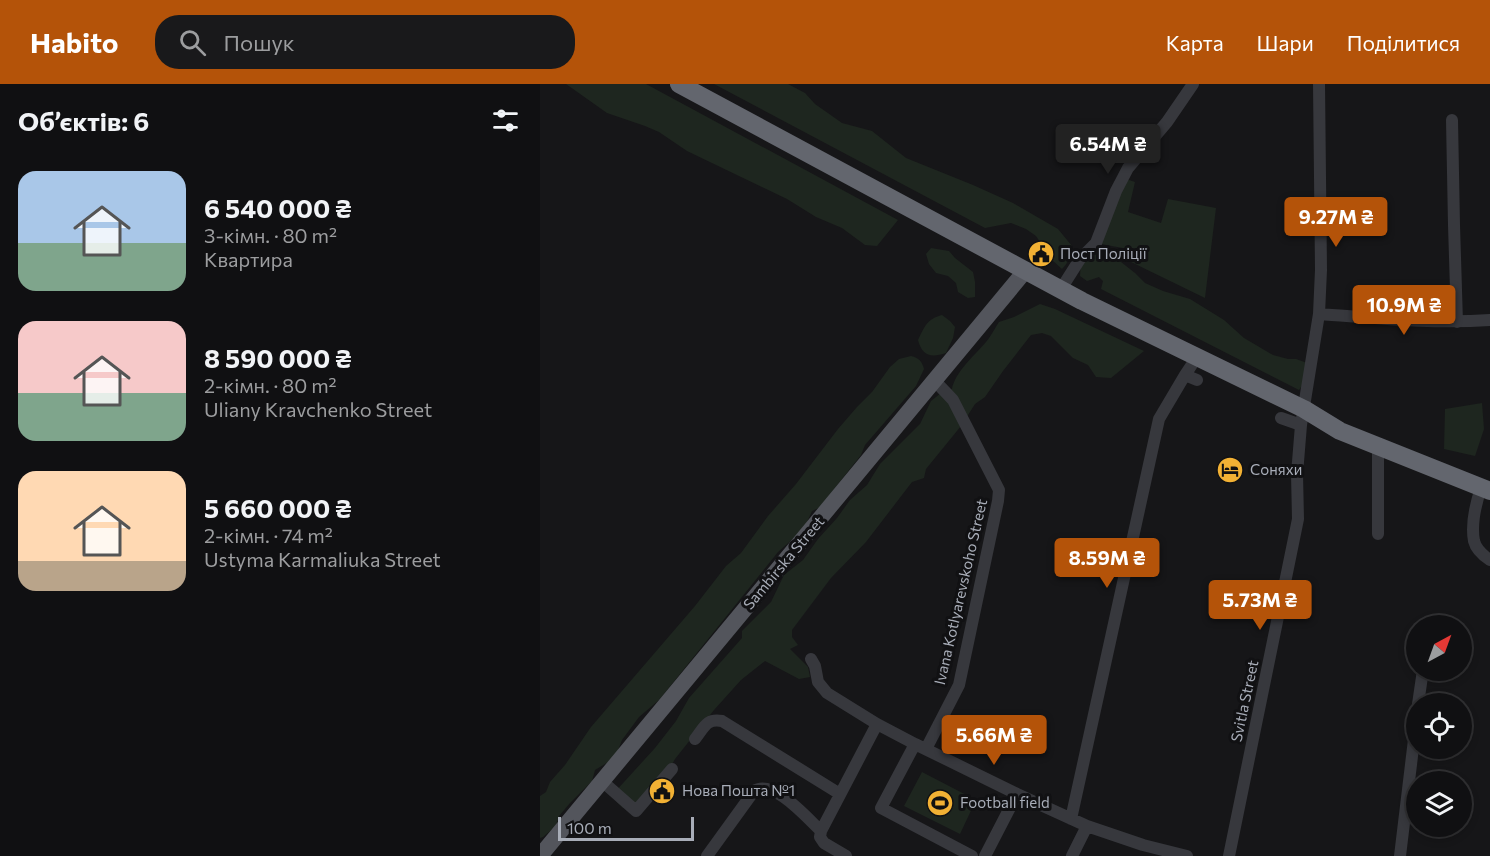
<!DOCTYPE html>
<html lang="uk">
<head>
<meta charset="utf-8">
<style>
	body { margin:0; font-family:Commissioner,sans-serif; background:#19191b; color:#f1f3f6; height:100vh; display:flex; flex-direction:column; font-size:22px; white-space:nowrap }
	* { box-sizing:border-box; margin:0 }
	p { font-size:20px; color:#9c9d9f }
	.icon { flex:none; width:33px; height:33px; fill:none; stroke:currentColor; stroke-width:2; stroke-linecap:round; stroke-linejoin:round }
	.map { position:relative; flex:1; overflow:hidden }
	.details { display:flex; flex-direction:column; background:#101012; width:540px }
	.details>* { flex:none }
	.needle { width:39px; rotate:41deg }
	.controls { position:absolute; left:866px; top:531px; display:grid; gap:12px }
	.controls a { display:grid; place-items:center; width:66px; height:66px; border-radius:50%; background:#101012; box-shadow:0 3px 9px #0003,0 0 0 2px #303032; font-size:30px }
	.scale { position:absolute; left:18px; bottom:15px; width:136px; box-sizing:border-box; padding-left:6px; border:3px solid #a8adb8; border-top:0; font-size:16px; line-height:21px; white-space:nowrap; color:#a8adb8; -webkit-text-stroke:4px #111113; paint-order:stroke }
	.price { position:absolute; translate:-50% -51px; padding:0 14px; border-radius:6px; background:#b45309; color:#fff; font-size:20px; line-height:39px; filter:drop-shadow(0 2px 3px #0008) }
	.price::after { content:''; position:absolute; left:50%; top:36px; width:18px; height:14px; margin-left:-9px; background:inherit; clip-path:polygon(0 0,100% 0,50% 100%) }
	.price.active { background:#222; color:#fff }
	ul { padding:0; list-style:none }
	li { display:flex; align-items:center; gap:18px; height:150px; padding:0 18px }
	li span { display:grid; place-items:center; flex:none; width:168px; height:120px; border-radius:18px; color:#555 }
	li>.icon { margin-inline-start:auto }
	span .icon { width:72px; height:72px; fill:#fffc; stroke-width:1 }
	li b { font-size:26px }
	h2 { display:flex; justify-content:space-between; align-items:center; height:72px; padding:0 18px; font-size:26px }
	header { display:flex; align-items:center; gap:36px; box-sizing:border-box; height:84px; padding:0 30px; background:#b45309; color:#fff }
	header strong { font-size:28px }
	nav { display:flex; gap:33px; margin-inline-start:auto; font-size:21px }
	.search { width:420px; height:54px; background:#19191b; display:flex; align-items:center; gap:15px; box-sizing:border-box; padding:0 21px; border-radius:24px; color:#9c9d9f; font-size:22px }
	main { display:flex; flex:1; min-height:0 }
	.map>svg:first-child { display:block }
	.green { fill:#1e261f }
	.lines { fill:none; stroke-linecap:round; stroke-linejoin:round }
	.minor { stroke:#37383d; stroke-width:12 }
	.major { stroke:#53555c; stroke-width:16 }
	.highway { stroke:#63666e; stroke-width:18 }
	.labels { text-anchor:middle; stroke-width:6; stroke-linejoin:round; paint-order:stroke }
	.poi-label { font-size:15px; fill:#a8adb8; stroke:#111113; text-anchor:start }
	.street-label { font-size:15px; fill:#a8adb8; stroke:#111113 }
</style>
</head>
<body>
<header>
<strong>Habito</strong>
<div class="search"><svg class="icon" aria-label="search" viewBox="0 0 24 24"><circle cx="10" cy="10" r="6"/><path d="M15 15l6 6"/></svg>Пошук</div>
<nav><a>Карта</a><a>Шари</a><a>Поділитися</a></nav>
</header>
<main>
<section class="details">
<h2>Об’єктів: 6<svg class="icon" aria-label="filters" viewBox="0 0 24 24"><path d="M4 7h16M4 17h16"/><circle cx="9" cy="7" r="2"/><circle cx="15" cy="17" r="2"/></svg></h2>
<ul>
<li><span style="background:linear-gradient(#a9c7e8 60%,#7fa58c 0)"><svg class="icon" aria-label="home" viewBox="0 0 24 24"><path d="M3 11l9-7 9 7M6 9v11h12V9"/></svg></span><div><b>6 540 000 ₴</b><p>3-кімн. · 80 m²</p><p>Квартира</p></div></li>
<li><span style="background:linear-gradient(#f6c9c9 60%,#7fa58c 0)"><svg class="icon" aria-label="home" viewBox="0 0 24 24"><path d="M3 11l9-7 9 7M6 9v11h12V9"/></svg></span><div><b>8 590 000 ₴</b><p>2-кімн. · 80 m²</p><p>Uliany Kravchenko Street</p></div></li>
<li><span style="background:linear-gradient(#ffd9b3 75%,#b9a48a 0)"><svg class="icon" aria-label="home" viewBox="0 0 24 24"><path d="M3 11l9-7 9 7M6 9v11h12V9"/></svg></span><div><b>5 660 000 ₴</b><p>2-кімн. · 74 m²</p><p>Ustyma Karmaliuka Street</p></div></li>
</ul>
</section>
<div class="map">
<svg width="950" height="772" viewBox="0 0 950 772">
	<rect width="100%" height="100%" fill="#161618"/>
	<!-- green -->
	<path class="green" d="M26,0H106L358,136L337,162L325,161L302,144L276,133L247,115L147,67L119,48L105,42L67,29Z
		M174,0H248L265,9L275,20L302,39L332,47L366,74L433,101L473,119L518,145L532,162C531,171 529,178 522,185L512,176L496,152L486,145L471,139L445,144Z
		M586,95L595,98L588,128L621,139L628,115L676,124L665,214L587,176L588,165L561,160Z
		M391,164L409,167L415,174L433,188L435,198V213L428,214L418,208L416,199L408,192L396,189L389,180L386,170Z
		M558,167H567L595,189L605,199L623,207L650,215L684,236L704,254L733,271L748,275H756L767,279L772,288L759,306L561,205L563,197L559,193L547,197L540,192L541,177Z
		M500,220L515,225L604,267L571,294L556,293L548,281L533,274L511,252L502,249L491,251L463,287L445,313L435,320L421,342L386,385L384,394L372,398L326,458L291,494L252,546V553L258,561L250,565L268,583L270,593L259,595L225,577L201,596L174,626L135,675L122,698L99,721L83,724L77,718L74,709L115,664L136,637L149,614L202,554V547L231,518L244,491L263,476L278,455L297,434L310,416L327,401L340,380L380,340L391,317L401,309L412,305C415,288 435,271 446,258C451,252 455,244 459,238L474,233Z
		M402,231L410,237L415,243L413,254L406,269C391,274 382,272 378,256C385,242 387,235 402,231Z
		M371,272C379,274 382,277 384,285L376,302L325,361L321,371L294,405L285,421L272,427L267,438L255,453L238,468L119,616L99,633L82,656L75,674L55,686L52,697L30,719L19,732L16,742L3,753L0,754V712L6,708L10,698L25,681L51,643L155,522L186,482L201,469L228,432L256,400L298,345L317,323L332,308L350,283L359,275Z
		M942,319L944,345L935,372L904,365L905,325Z
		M382,688L436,716L420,750L364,722Z"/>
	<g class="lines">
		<!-- minor -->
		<path class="minor" d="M912,36L914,141L917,238
			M521,205L540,175L556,159L576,107L588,84L627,38L653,0
			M779,230C837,234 892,240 950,236
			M645,291L657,296
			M741,334L761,341
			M941,404C936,419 931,441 934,457C936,465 944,472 950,476
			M838,450V363
			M271,575L275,582L278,598L287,609L337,640L375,660L477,710L547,742L603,761L647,772
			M878,620L883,586
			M155,655C164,644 166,634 182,637L300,710
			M375,660L341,724L432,772
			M386,665L419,601L458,417L459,406L413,316L395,297
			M62,697L96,727L132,685
			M531,735L619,335L645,291L657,273
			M167,772L214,707C233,694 267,734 281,747
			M306,772L284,759L280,753L281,747L337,640
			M445,772L477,710
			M532,772L547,742
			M689,772L758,435L757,390L761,341L779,230L781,186L779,0
			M860,772L876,639"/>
		<!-- major -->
		<path class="major" d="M0,772L486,186"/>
		<!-- highway -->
		<path class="highway" d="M139,0L542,217L764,325L800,347L950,407"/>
	</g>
	<!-- icons -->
	<defs>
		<symbol id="civic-disc" viewBox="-11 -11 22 22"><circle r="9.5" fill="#f2b134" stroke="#111113"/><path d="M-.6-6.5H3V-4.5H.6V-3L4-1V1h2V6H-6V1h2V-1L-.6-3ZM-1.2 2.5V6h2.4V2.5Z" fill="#111"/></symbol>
		<symbol id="hotel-disc" viewBox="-11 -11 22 22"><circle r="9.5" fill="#f2b134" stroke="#111113"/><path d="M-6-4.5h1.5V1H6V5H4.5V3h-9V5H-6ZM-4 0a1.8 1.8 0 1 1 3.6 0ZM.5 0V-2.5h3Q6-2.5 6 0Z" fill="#111"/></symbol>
		<symbol id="stadium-disc" viewBox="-11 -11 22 22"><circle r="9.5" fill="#f2b134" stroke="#111113"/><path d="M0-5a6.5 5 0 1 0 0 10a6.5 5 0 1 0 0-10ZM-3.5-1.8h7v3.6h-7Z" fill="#111"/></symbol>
	</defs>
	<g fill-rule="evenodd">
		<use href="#civic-disc" x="486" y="155" width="30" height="30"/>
		<use href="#hotel-disc" x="675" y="371" width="30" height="30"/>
		<use href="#civic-disc" x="107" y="692" width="30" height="30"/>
		<use href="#stadium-disc" x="385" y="704" width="30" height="30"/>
	</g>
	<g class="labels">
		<!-- poi labels -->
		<g class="poi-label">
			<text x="520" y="175">Пост Поліції</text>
			<text x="710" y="391">Соняхи</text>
			<text x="142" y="712">Нова Пошта №1</text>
			<text x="420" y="724">Football field</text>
		</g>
		<!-- street labels -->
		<g class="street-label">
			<text transform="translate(244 479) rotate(-50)" y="5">Sambirska Street</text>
			<text transform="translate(421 508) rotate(-77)" y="5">Ivana Kotlyarevskoho Street</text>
			<text transform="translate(705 617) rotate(-78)" y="5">Svitla Street</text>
		</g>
	</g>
</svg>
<div class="controls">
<a><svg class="needle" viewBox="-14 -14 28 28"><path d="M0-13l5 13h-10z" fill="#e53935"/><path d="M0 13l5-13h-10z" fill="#9c9d9f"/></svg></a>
<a><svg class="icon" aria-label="locate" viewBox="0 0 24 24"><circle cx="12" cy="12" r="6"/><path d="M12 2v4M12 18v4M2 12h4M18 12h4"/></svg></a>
<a><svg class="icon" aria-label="layers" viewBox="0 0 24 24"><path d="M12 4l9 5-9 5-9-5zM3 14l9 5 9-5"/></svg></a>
</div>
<div class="scale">100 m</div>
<b class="price active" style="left:568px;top:91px">6.54M ₴</b>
<b class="price" style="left:796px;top:164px">9.27M ₴</b>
<b class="price" style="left:864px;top:252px">10.9M ₴</b>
<b class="price" style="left:567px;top:505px">8.59M ₴</b>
<b class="price" style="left:720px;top:547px">5.73M ₴</b>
<b class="price" style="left:454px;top:682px">5.66M ₴</b>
</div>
</main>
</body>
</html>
